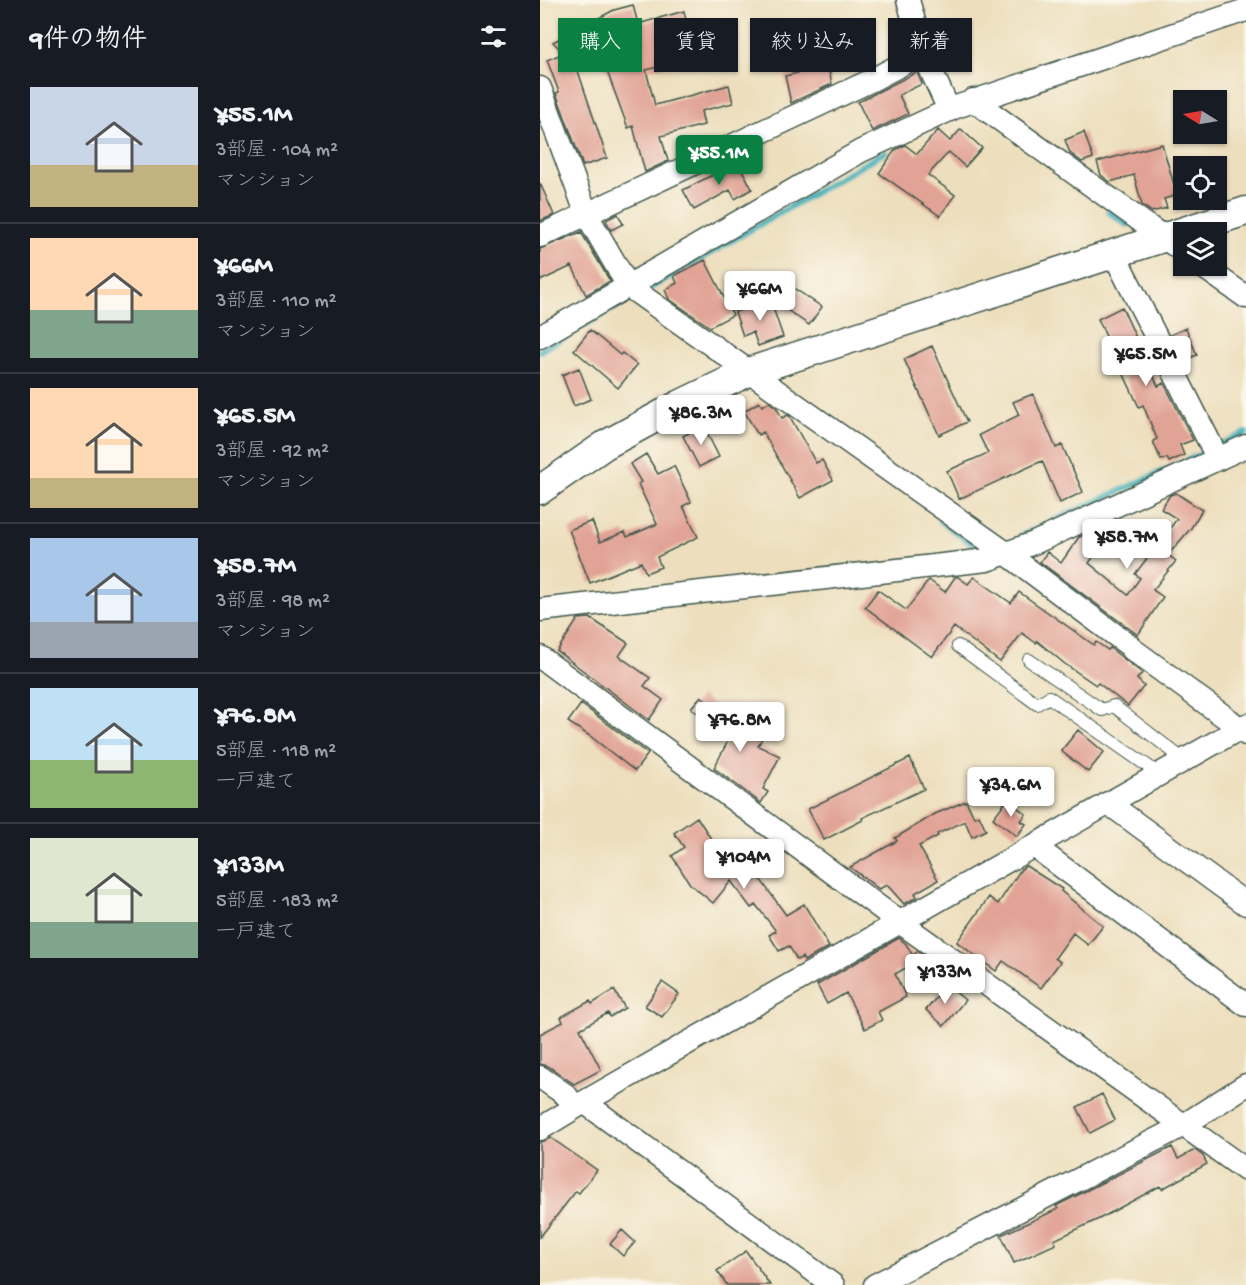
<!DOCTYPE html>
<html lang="ja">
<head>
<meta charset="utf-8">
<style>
	body { margin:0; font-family:"Gochi Hand","Klee One",sans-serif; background:#20242c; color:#f1f3f6; height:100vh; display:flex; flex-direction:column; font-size:22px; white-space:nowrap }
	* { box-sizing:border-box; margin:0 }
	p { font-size:20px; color:#9ea1a6 }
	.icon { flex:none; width:33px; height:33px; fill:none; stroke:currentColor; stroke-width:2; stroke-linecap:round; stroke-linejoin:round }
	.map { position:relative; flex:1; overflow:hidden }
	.sheet { display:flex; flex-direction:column; background:#171b24; width:540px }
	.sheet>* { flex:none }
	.hud { position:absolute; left:18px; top:18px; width:570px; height:54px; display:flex; gap:12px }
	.needle { width:39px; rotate:281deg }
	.tools { position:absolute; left:633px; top:90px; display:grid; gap:12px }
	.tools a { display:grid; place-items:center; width:54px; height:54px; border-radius:0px; background:#171b24; box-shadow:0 2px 4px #0004; font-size:30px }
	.price { position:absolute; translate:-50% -51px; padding:0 14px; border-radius:6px; background:#fff; color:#222; font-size:20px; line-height:39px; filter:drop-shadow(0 2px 3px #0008) }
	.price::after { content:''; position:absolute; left:50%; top:36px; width:18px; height:14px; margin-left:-9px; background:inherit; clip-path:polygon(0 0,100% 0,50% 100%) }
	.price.on { background:#0b8043; color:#fff }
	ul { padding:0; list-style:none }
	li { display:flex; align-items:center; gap:18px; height:150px; padding:0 30px }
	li+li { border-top:2px solid #363941 }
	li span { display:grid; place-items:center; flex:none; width:168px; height:120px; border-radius:0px; color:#555 }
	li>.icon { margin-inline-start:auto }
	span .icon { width:72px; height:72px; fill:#fffc; stroke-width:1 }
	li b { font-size:26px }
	h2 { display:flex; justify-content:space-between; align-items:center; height:72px; padding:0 30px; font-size:26px }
	.chip { padding:0 21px; border-radius:0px; background:#171b24; box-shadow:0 2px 4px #0004; font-size:21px; line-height:54px }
	.chip.on { background:#0b8043; color:#fff }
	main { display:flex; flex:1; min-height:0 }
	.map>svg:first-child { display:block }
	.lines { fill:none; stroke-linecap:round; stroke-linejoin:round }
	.stream { stroke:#3fb0ba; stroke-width:6 }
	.building { fill:#e1a395 }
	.service-casing { stroke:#3e5549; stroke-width:14 }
	.minor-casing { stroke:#3e5549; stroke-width:25 }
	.tertiary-casing { stroke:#3e5549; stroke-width:31 }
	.service { stroke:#fff; stroke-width:12 }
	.minor { stroke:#fff; stroke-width:22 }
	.tertiary { stroke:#fff; stroke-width:28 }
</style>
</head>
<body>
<main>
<section class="sheet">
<h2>9件の物件<svg class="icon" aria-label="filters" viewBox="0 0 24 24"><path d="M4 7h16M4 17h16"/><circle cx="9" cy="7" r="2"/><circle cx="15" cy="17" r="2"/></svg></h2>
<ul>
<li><span style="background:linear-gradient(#c9d6e8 65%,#c2b280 0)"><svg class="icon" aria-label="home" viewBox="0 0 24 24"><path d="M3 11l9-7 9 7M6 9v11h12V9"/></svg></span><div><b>¥55.1M</b><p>3部屋 · 104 m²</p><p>マンション</p></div></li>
<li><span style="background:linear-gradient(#ffd9b3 60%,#7fa58c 0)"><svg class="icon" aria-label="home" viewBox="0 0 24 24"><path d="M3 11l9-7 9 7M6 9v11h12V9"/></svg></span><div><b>¥66M</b><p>3部屋 · 110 m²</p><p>マンション</p></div></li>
<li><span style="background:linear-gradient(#ffd9b3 75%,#c2b280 0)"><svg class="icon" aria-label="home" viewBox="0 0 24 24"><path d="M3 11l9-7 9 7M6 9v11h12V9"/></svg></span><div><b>¥65.5M</b><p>3部屋 · 92 m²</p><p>マンション</p></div></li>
<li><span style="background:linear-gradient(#a9c7e8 70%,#9aa5b1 0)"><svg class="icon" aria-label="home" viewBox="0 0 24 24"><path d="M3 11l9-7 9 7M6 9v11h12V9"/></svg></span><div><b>¥58.7M</b><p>3部屋 · 98 m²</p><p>マンション</p></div></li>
<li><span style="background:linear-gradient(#bfe0f5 60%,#8fb573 0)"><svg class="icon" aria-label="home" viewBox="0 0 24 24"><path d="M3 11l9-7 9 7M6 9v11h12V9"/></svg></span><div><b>¥76.8M</b><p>5部屋 · 118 m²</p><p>一戸建て</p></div></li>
<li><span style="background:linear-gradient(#dfe7d0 70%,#7fa58c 0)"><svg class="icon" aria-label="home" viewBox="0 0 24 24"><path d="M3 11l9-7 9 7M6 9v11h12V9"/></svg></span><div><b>¥133M</b><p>5部屋 · 183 m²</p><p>一戸建て</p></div></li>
</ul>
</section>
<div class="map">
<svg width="706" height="1285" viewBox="0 0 706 1285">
	<rect width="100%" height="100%" fill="#fbf7ec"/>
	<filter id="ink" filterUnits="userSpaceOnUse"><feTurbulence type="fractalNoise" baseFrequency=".0167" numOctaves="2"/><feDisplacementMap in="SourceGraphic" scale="12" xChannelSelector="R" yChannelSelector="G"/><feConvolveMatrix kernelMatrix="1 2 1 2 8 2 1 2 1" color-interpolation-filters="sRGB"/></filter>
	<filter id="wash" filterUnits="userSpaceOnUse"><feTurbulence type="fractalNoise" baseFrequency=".008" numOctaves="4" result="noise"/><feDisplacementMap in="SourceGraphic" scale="24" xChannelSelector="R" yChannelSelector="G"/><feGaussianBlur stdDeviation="1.35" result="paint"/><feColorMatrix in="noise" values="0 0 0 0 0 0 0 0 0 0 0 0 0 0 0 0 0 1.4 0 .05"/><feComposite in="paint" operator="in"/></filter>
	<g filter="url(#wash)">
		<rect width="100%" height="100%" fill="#eddfbd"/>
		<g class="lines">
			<!-- stream -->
			<path class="stream" d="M569,212L587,225
				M105,291L345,152
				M0,351L93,297
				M678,446L706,433
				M401,521L445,553
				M481,536L668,451"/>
		</g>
		<g id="blocks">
			<!-- building -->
			<path class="building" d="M93,5L98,24L144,11L148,29L123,36L130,64L106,70L115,105L189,85L193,103L161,111L164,125L121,136L128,161L105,172L93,126L88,128L57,44L32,53L67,158L43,166L16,93L19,92L7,60L24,53L13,42L74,10Z
				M311,47L316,65L289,71L292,84L251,103L245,76L258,73L255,60Z
				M377,72L382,84L359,95L368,114L332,131L318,102Z
				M421,129L442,148L425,167L409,152L388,175L415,195L400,216L339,173L355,150L365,145L377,154L398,130L410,141Z
				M544,132L553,158L542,162L530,153L525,140Z
				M622,144L637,195L624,199L627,208L612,212L602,205L594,175L570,182L561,175L557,162Z
				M198,162L212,189L195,199L190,190L154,210L143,190Z
				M0,183L14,215L0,221Z
				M78,214L83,224L71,230L66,220Z
				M41,232L70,281L46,295L32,266L0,281V249Z
				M165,260L193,315L170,327L129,299L125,290L137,283L134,276Z
				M246,283L282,307L269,325L234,301Z
				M230,299L243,337L218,346L213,332L203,336L195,312Z
				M582,307L618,386L624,383L653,440L640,445L644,455L629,462L627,458L621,460L613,441L617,439L603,405L599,407L558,319Z
				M646,328L657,355L643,361L630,335Z
				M50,330L80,355L82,353L97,365L78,388L34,350Z
				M392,346L427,422L399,435L364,359Z
				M39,368L51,399L34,406L22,375Z
				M493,394L516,448L522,445L543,492L520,503L502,461L419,499L407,471L448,453L439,435L479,415L473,402Z
				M219,402L222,406L229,402L236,407L242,418L248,415L250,417L276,463L282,460L293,480L260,498L223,432L218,435L204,411Z
				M163,425L179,457L159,467L143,436Z
				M106,454L118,474L134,466L151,502L143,506L158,537L117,557L121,567L106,573L101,562L50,583L29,530L52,521L60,542L85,532L87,537L117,524L98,484L101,482L90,464Z
				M636,493L662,510L651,528L628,555L636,561L613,590L623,597L598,635L500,562L507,552L521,563L539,537L545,535L561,546L549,563L588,595L600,578L595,574L637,519L621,509L630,495Z
				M415,577H418L428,584L434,577L471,603L479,592L554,645L556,642L568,650L570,648L602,673L597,679L604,686L588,706L558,683L556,685L525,664L497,641L496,643L482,633L460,662L414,627L392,657L325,607L338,590L366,610L389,580L405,592Z
				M50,618L88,643L79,656L110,678L104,686L123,700L109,720L17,651L38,619Z
				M161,696L202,728L222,738L218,746L240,756L223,789L228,792L221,803L174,768L189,739L151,708Z
				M41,704L108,754L95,771L50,736L28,722Z
				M538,730L564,752L548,772L521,751Z
				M370,758L384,789L322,818L323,820L284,840L268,809Z
				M467,800L486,814L481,821L486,824L477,836L453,818Z
				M426,801L434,817L439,815L446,830L432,837L425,821L397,834L398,836L379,846L398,880L375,893L377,897L364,904L347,885L339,889L310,867L357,841L355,838L395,814Z
				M157,817L184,859L198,848L246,915L264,904L289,947L264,961L262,957L257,960L249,946L239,951L229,935L236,931L216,905L211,908L191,881L173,903L150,884L132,856L144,847L134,833Z
				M486,866L522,889L521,891L563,926L548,945L533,933L515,958L520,962L501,988L463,961L456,971L417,942L449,897L458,904L481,869Z
				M359,938L366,944L373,956L377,951L390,960L384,968L376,962L355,974L366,997L338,1012L342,1020L325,1029L306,993L287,1004L277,985Z
				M122,982L139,994L122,1017L105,1006Z
				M407,985L425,1000L404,1026L386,1010Z
				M74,990L85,1008L70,1017L68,1013L40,1029L61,1070L34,1084L8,1066L0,1064V1034L23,1022L21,1017L50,1001L52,1004Z
				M562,1094L575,1120L550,1133L537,1107Z
				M11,1138L57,1170L39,1193L36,1191L0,1237V1142Z
				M632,1147L638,1159L655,1150L663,1156L667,1164L622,1189L620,1186L559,1219L514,1240L516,1244L474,1263L461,1235L518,1209L516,1206Z
				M82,1230L95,1242L83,1256L70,1244Z
				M206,1251L230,1285H187L177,1271Z"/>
		</g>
	</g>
	<g filter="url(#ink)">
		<use href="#blocks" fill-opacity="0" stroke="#3e5549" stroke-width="1.5"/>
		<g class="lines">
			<defs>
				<path id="service" d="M418,646L497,704L509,697L619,774
					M489,660L562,710L574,706L644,760"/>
				<path id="minor" d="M368,0L383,53L409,110
					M0,88L47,215L88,286L466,553L590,646L592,649L689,720L706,734
					M433,100L644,252
					M0,236L332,80L383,53
					M574,254L678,459
					M662,266L706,297
					M0,337L321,151L416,107L706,10
					M0,610L447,560L494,543L706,446
					M0,657L361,923L706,1170
					M568,803L706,904
					M494,846L706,1005
					M0,1077L26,1095L35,1107
					M44,1102L293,1285
					M0,1129L44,1102L706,725
					M335,1285L644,1125L706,1085"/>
				<path id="tertiary" d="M0,490L65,445L139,405L208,372L706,211"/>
			</defs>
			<!-- service casing -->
			<use href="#service" class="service-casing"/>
			<!-- minor casing -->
			<use href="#minor" class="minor-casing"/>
			<!-- tertiary casing -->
			<use href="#tertiary" class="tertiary-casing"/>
			<!-- service -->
			<use href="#service" class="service"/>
			<!-- minor -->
			<use href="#minor" class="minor"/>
			<!-- tertiary -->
			<use href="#tertiary" class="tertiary"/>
		</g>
	</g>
</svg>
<div class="tools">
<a><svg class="needle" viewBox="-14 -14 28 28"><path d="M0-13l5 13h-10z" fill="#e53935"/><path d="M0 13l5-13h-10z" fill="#9ea1a6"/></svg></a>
<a><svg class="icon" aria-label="locate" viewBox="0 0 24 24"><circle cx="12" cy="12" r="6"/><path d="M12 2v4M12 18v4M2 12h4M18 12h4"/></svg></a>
<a><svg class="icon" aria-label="layers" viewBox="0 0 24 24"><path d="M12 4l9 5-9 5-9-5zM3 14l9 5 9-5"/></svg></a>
</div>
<b class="price on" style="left:179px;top:186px">¥55.1M</b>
<b class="price" style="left:220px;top:322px">¥66M</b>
<b class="price" style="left:606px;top:387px">¥65.5M</b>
<b class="price" style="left:161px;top:446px">¥86.3M</b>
<b class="price" style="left:587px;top:570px">¥58.7M</b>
<b class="price" style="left:200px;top:753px">¥76.8M</b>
<b class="price" style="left:471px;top:818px">¥34.6M</b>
<b class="price" style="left:204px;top:890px">¥104M</b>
<b class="price" style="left:405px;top:1005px">¥133M</b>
<div class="hud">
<a class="chip on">購入</a>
<a class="chip">賃貸</a>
<a class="chip">絞り込み</a>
<a class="chip">新着</a>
</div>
</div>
</main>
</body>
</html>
